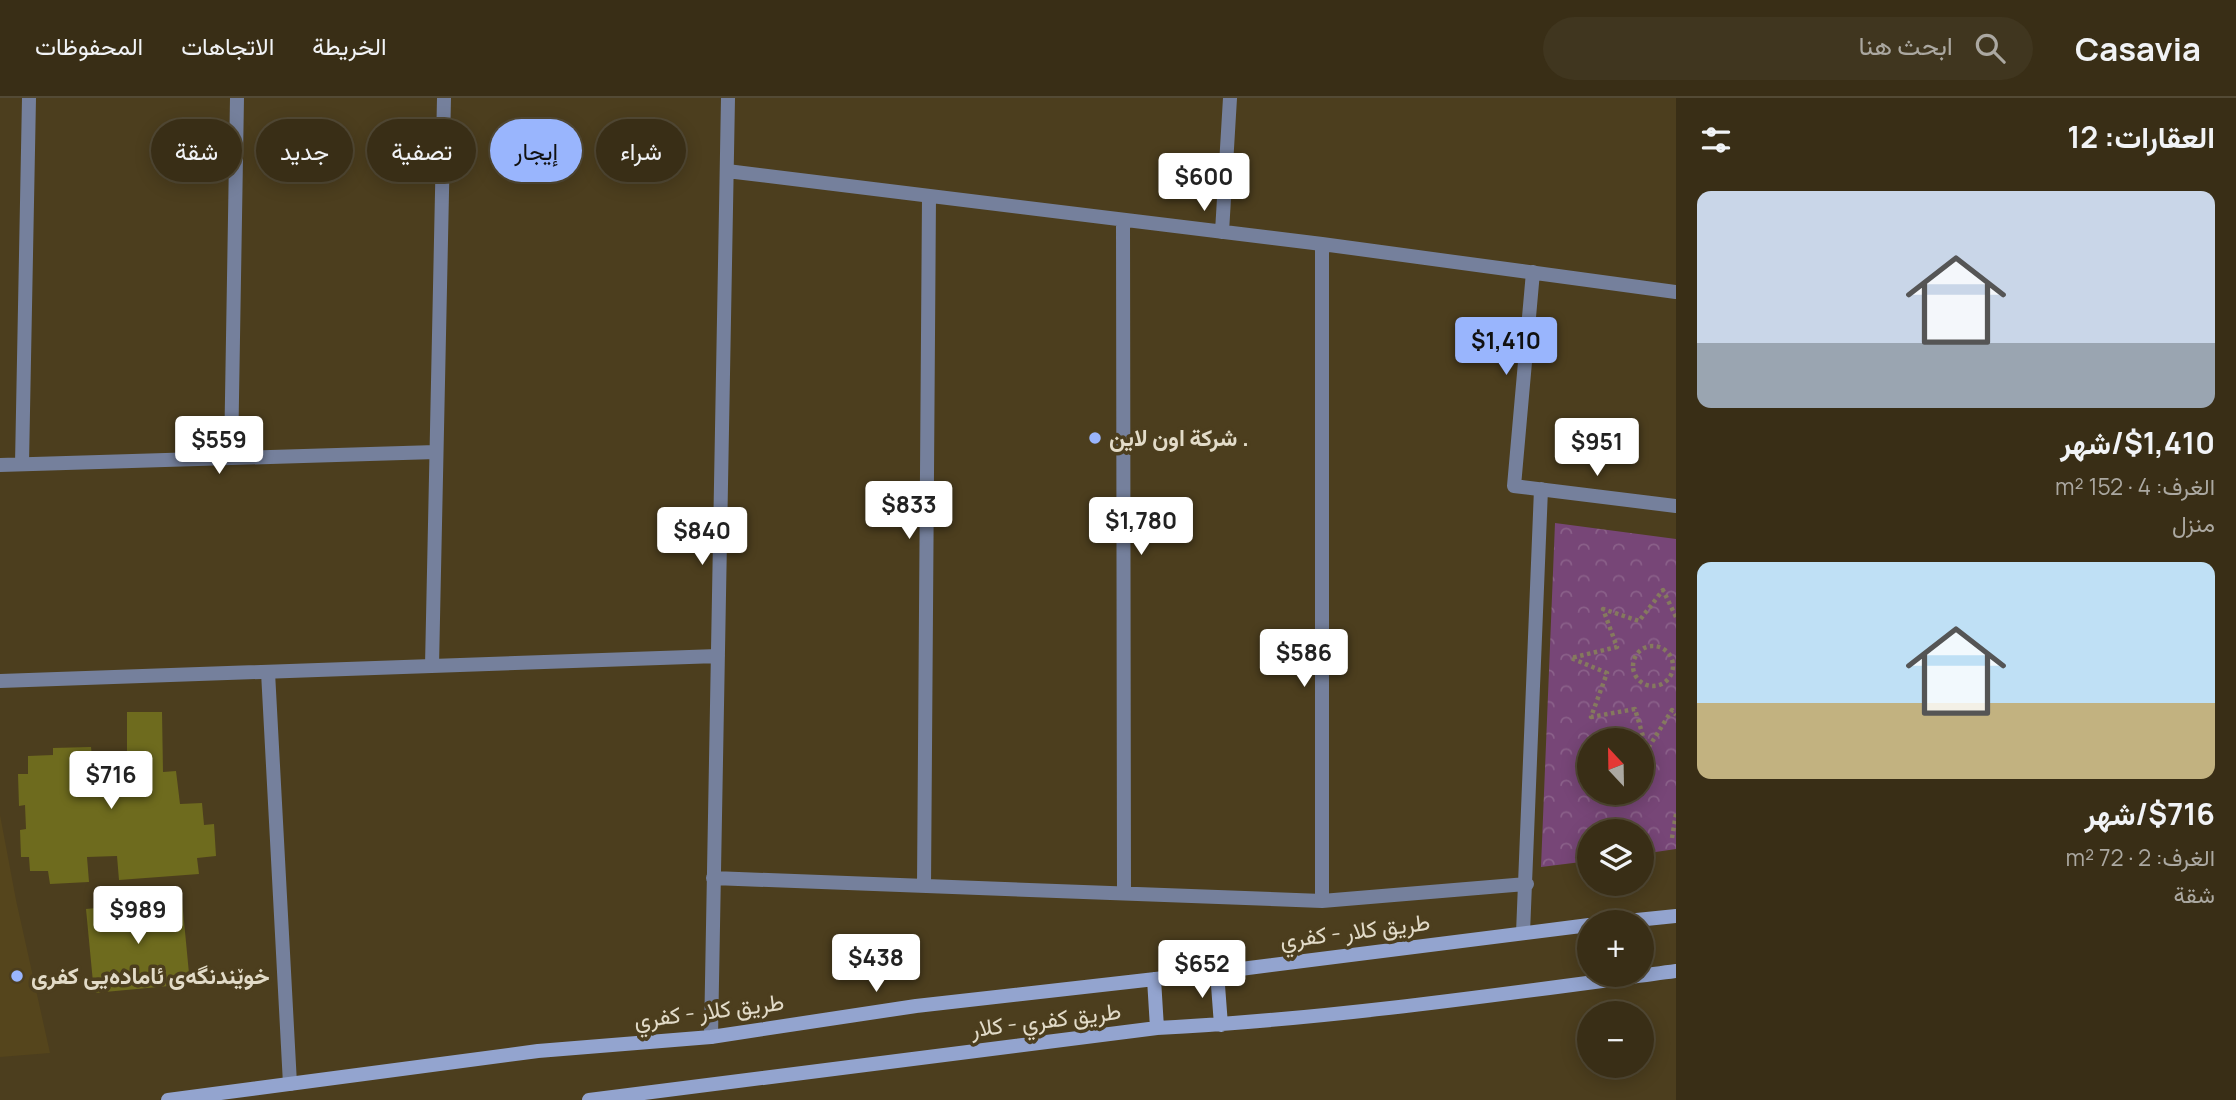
<!DOCTYPE html>
<html lang="ar">
<head>
<meta charset="utf-8">
<style>
	body { margin:0; font-family:Manrope,Vazirmatn,sans-serif; background:#40361f; color:#f1f3f6; direction:rtl; height:100vh; display:flex; flex-direction:column; font-size:26px; white-space:nowrap }
	* { box-sizing:border-box; margin:0 }
	p { font-size:23px; color:#aba8a1 }
	.icon { flex:none; width:38px; height:38px; fill:none; stroke:currentColor; stroke-width:2; stroke-linecap:round; stroke-linejoin:round }
	.map { position:relative; flex:1; overflow:hidden; direction:ltr }
	.panel { display:flex; flex-direction:column; background:#392e16; width:560px }
	.panel>* { flex:none }
	.banner { position:absolute; left:21px; top:21px; width:665px; height:63px; direction:rtl; display:flex; gap:14px }
	.needle { width:46px; rotate:338deg }
	.fabs { position:absolute; left:1577px; top:630px; display:grid; gap:14px }
	.fabs a { display:grid; place-items:center; width:77px; height:77px; border-radius:50%; background:#392e16; box-shadow:0 4px 18px #0003,0 0 0 2px #534a35; font-size:35px }
	.price { position:absolute; translate:-50% -60px; padding:0 16px; border-radius:7px; background:#fff; color:#222; font-size:23px; line-height:46px; filter:drop-shadow(0 2px 4px #0008) }
	.price::after { content:''; position:absolute; left:50%; top:42px; width:21px; height:16px; margin-left:-10px; background:inherit; clip-path:polygon(0 0,100% 0,50% 100%) }
	.price.active { background:#99b5fd; color:#111 }
	ul { padding:0; list-style:none }
	li { display:grid; align-content:center; gap:14px; height:371px; padding:0 21px }
	li span { display:grid; place-items:center; height:217px; border-radius:14px; color:#555 }
	li>.icon { margin-inline-start:auto }
	span .icon { width:126px; height:126px; fill:#fffc; stroke-width:1 }
	li b { font-size:30px }
	h2 { display:flex; justify-content:space-between; align-items:center; height:84px; padding:0 21px; font-size:30px }
	.chip { padding:0 24px; border-radius:32px; background:#392e16; box-shadow:0 4px 18px #0003,0 0 0 2px #534a35; font-size:24px; line-height:63px }
	.chip.active { background:#99b5fd; color:#111 }
	header { display:flex; align-items:center; gap:42px; box-sizing:border-box; height:98px; padding:0 35px; background:#392e16; border-bottom:2px solid #534a35 }
	header strong { font-size:33px }
	nav { display:flex; gap:38px; margin-inline-start:auto; font-size:24px }
	.search { width:490px; height:63px; background:#40361f; display:flex; align-items:center; gap:18px; box-sizing:border-box; padding:0 24px; border-radius:38px; color:#aba8a1; font-size:26px }
	main { display:flex; flex:1; min-height:0 }
	.map>svg:first-child { display:block }
	.built { fill:#55451c }
	.park { fill:url(#park-crowns); fill-rule:evenodd }
	.building { fill:#6e6b1e }
	.lines { fill:none; stroke-linecap:round; stroke-linejoin:round }
	.path { stroke:#85795e; stroke-width:4.5; stroke-dasharray:3.5 3.5; stroke-linecap:butt }
	.minor { stroke:#75809c; stroke-width:14 }
	.secondary { stroke:#93a4cf; stroke-width:14 }
	.poi-dot { fill:#99b5fd; stroke:#4c3e1e; stroke-width:2.5 }
	.labels { text-anchor:middle; stroke-width:7; stroke-linejoin:round; paint-order:stroke }
	.poi-label { font-size:23px; font-weight:bold; fill:#e2dbc8; stroke:#4c3e1e; text-anchor:start }
	.street-label { font-size:23px; fill:#e2dbc8; stroke:#4c3e1e }
</style>
</head>
<body>
<header>
<strong>Casavia</strong>
<div class="search"><svg class="icon" aria-label="search" viewBox="0 0 24 24"><circle cx="10" cy="10" r="6"/><path d="M15 15l6 6"/></svg>ابحث هنا</div>
<nav><a>الخريطة</a><a>الاتجاهات</a><a>المحفوظات</a></nav>
</header>
<main>
<section class="panel">
<h2>العقارات: 12<svg class="icon" aria-label="filters" viewBox="0 0 24 24"><path d="M4 7h16M4 17h16"/><circle cx="9" cy="7" r="2"/><circle cx="15" cy="17" r="2"/></svg></h2>
<ul>
<li><span style="background:linear-gradient(#c9d6e8 70%,#9aa5b1 0)"><svg class="icon" aria-label="home" viewBox="0 0 24 24"><path d="M3 11l9-7 9 7M6 9v11h12V9"/></svg></span><div><b>$1,410/شهر</b><p>الغرف: 4 · 152 m²</p><p>منزل</p></div></li>
<li><span style="background:linear-gradient(#bfe0f5 65%,#c2b280 0)"><svg class="icon" aria-label="home" viewBox="0 0 24 24"><path d="M3 11l9-7 9 7M6 9v11h12V9"/></svg></span><div><b>$716/شهر</b><p>الغرف: 2 · 72 m²</p><p>شقة</p></div></li>
</ul>
</section>
<div class="map">
<svg width="1676" height="1002" viewBox="0 0 1676 1002">
	<defs>
		<pattern id="park-crowns" width="20" height="18" patternUnits="userSpaceOnUse" patternTransform="scale(1.75)"><rect width="20" height="18" fill="#774677"/><path d="M2 6a3 3 0 1 1 6 0M12 15a3 3 0 1 1 6 0" fill="none" stroke="#8a6089"/></pattern>
	</defs>
	<rect width="100%" height="100%" fill="#4c3e1e"/>
	<!-- built -->
	<path class="built" d="M0,717L16,802L50,955L0,959Z"/>
	<!-- park -->
	<path class="park" d="M1555,425L1676,441V751L1642,756V733H1589V763L1541,769ZM1589,642H1642V695H1589Z"/>
	<!-- building -->
	<path class="building" d="M127,614H162L163,674L176,673L180,706L202,705L204,727L214,726L216,758L197,760L199,776L119,782L117,758L87,759L89,784L50,786L48,773H30L29,759H21L20,732L26,731L25,707L19,708L18,676H28V658L53,657V650L91,649L92,658H127Z
		M182,802L190,886L94,895L86,811Z"/>
	<g class="lines">
		<!-- path -->
		<path class="path" d="M1676,519L1663,492L1639,523L1603,511L1617,549L1571,560L1607,575L1591,619L1635,611L1647,652L1672,612L1676,617
			M1633 568a20 20 0 1 1 40 0a20 20 0 1 1-40 0Z
			M1672,740L1676,716"/>
		<!-- minor -->
		<path class="minor" d="M727,73L1322,146L1676,194
			M1123,123L1124,795
			M1222,134L1230,0
			M1322,146V803L1527,786
			M1533,174L1514,388L1676,408
			M231,360L237,0
			M22,366L29,0
			M0,367L436,354
			M432,568L444,0
			M268,574L290,986
			M0,583L718,558
			M713,780L1322,803
			M924,788L929,99
			M1523,835L1541,391
			M711,939L728,0"/>
		<!-- secondary -->
		<path class="secondary" d="M1617,824L1676,818
			M1217,874L1221,927
			M1154,881L1157,930
			M168,1002L538,953L711,939L916,908L1217,874L1589,827
			M589,1002L1157,930C1331,921 1504,896 1676,873"/>
	</g>
	<!-- markers -->
	<g class="poi-dot">
		<circle cx="1095" cy="340" r="7"/>
		<circle cx="17" cy="878" r="7"/>
	</g>
	<g class="labels">
		<!-- poi labels -->
		<g class="poi-label">
			<text x="1109" y="348">شركة اون لاين .</text>
			<text x="31" y="886">خوێندنگەی ئامادەیی کفری</text>
		</g>
		<!-- street labels -->
		<g class="street-label">
			<text transform="translate(1355 833) rotate(-7)" y="8">طريق كلار - كفري</text>
			<text transform="translate(709 913) rotate(-7)" y="8">طريق كلار - كفري</text>
			<text transform="translate(1046 922) rotate(-7)" y="8">طريق كفري - كلار</text>
		</g>
	</g>
</svg>
<div class="fabs">
<a><svg class="needle" viewBox="-14 -14 28 28"><path d="M0-13l5 13h-10z" fill="#e53935"/><path d="M0 13l5-13h-10z" fill="#aba8a1"/></svg></a>
<a><svg class="icon" aria-label="layers" viewBox="0 0 24 24"><path d="M12 4l9 5-9 5-9-5zM3 14l9 5 9-5"/></svg></a>
<a>+</a>
<a>−</a>
</div>
<b class="price" style="left:1204px;top:115px">$600</b>
<b class="price active" style="left:1506px;top:279px">$1,410</b>
<b class="price" style="left:219px;top:378px">$559</b>
<b class="price" style="left:1597px;top:380px">$951</b>
<b class="price" style="left:909px;top:443px">$833</b>
<b class="price" style="left:1141px;top:459px">$1,780</b>
<b class="price" style="left:702px;top:469px">$840</b>
<b class="price" style="left:1304px;top:591px">$586</b>
<b class="price" style="left:111px;top:713px">$716</b>
<b class="price" style="left:138px;top:848px">$989</b>
<b class="price" style="left:876px;top:896px">$438</b>
<b class="price" style="left:1202px;top:902px">$652</b>
<div class="banner">
<a class="chip">شراء</a>
<a class="chip active">إيجار</a>
<a class="chip">تصفية</a>
<a class="chip">جديد</a>
<a class="chip">شقة</a>
</div>
</div>
</main>
</body>
</html>
